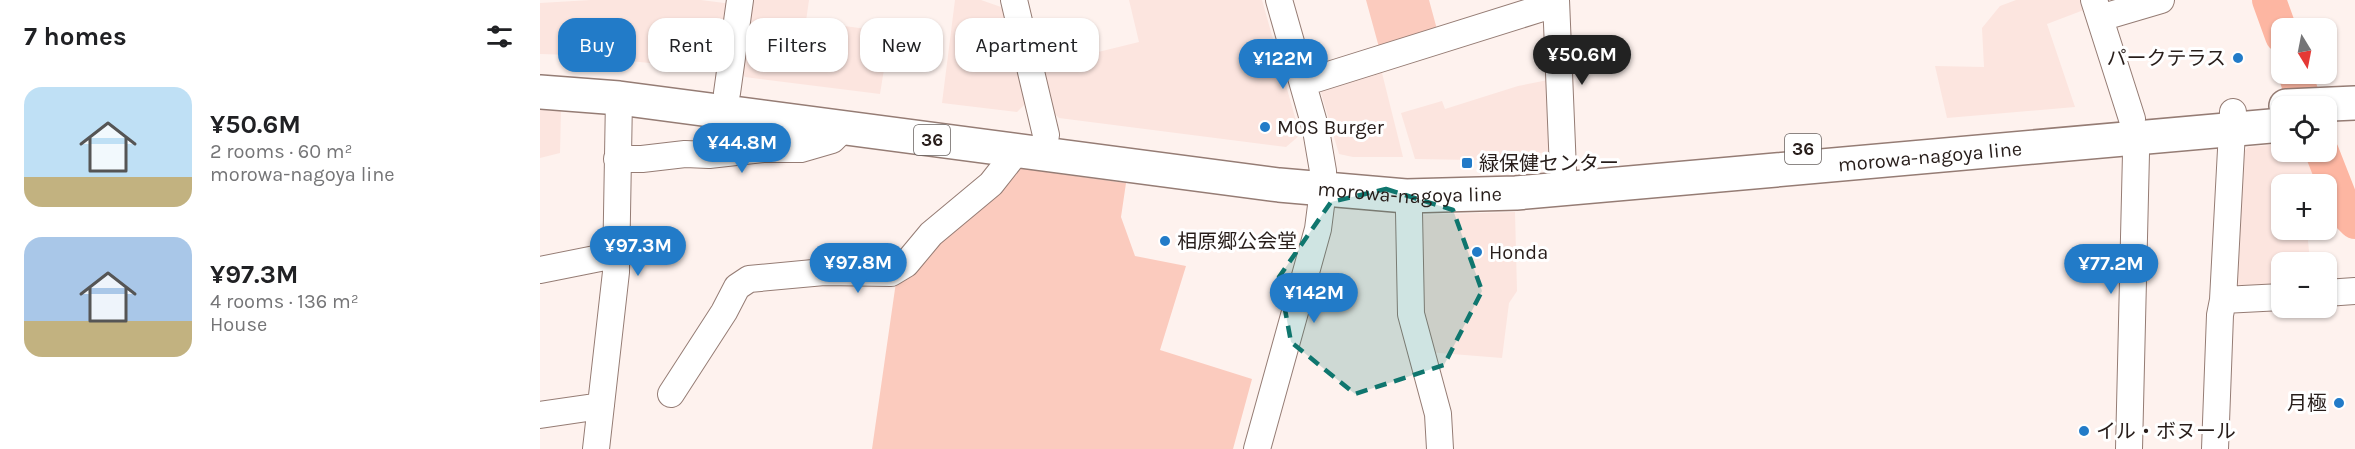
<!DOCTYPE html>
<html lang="en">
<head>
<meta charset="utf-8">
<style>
	body { margin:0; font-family:Karla,"Noto Sans JP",sans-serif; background:#f6f6f6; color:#202124; height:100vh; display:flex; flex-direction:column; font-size:22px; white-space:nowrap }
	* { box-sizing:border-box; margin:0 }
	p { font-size:20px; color:#757577 }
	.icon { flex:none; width:33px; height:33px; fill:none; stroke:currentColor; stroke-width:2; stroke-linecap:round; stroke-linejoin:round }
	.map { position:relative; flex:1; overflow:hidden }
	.sheet { display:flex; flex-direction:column; background:#fff; width:540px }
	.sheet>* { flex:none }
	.banner { position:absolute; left:18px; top:18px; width:570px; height:54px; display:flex; gap:12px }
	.needle { width:39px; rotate:170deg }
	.controls { position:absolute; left:1731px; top:18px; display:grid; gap:12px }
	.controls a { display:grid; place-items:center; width:66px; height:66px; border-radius:12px; background:#fff; box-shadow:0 2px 4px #0004; font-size:30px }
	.price { position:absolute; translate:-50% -51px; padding:0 14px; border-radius:21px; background:#227bc8; color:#fff; font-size:20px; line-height:39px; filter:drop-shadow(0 2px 3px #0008) }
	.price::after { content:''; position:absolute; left:50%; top:36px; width:18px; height:14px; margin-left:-9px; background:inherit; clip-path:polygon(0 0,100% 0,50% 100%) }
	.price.on { background:#222; color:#fff }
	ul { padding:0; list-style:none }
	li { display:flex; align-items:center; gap:18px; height:150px; padding:0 24px }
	li span { display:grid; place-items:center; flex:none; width:168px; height:120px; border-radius:18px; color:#555 }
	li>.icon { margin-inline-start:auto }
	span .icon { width:72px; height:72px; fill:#fffc; stroke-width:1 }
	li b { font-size:26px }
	h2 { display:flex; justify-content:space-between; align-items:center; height:72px; padding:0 24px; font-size:26px }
	.chip { padding:0 21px; border-radius:18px; background:#fff; box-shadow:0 2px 4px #0004; font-size:21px; line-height:54px }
	.chip.on { background:#227bc8; color:#fff }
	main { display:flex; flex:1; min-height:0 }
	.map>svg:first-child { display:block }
	.built { fill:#fce5df }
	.green { fill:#fbcbbe }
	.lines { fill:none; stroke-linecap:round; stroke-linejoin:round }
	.river { stroke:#fdb6a2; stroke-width:34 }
	.minor-casing { stroke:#957c74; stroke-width:28 }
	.major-casing { stroke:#957c74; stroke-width:36 }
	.minor { stroke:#fff; stroke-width:26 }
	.major { stroke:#fff; stroke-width:33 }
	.marked { fill:#0f766e; fill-opacity:0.2; stroke:#0f766e; stroke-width:4.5; stroke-dasharray:12 8; stroke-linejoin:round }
	.poi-dot { fill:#227bc8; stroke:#fff; stroke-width:2 }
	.labels { text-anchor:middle; stroke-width:6; stroke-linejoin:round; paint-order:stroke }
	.shield { fill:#fff; stroke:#68615f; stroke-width:1.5 }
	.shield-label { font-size:18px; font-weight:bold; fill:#271d1a }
	.poi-label { font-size:20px; fill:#271d1a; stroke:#fff; text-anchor:start }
	.street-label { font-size:20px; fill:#271d1a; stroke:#fff }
</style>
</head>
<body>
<main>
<section class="sheet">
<h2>7 homes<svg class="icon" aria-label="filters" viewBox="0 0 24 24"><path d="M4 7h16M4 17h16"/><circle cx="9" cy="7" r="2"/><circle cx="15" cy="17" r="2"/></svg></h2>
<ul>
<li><span style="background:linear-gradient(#bfe0f5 75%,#c2b280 0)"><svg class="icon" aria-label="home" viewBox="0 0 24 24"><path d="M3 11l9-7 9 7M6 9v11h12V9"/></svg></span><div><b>¥50.6M</b><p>2 rooms · 60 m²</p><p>morowa-nagoya line</p></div></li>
<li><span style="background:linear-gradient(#a9c7e8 70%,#c2b280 0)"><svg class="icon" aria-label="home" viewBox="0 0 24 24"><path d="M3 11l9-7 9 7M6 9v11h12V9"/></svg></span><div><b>¥97.3M</b><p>4 rooms · 136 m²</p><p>House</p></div></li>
</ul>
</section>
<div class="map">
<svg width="1815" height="449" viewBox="0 0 1815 449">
	<rect width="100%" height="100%" fill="#fef2ee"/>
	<!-- built -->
	<path class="built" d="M51,0H161L192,4L184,67L177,70L32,55L0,54V3Z
		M207,0H269L266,21L350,32L340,94L205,77L199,68Z
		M415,0H441L461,7L468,13L488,101L477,112L402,103Z
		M589,0H722L760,135L746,147L519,118L511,111L501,66L599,42Z
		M1476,0H1546L1549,8L1507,24L1535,107L1407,118L1395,66L1444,67L1442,28L1460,6Z
		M841,69L863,157H813L799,154L781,93L786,85Z
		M1013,79L1015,143L1009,152L935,160L875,159L861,113L902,101L905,109L978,86Z
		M0,110L21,111L20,153L0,158Z
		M1741,144L1742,152H1771L1784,184H1742V230H1767L1770,262H1742L1741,288L1702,291L1694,284L1702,154L1708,147Z
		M975,212L977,291L969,303L962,358L887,352L874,215Z"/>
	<!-- green -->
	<path class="green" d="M826,0H889L898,33L840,51Z
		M470,167L586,183L581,217L595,256L646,266L620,350L712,379L693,449H332L357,275Z"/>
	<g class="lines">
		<!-- river -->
		<path class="river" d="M1729,0L1742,36
			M1755,74L1766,106
			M1782,152L1806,213L1815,222"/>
		<defs>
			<path id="minor" d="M474,0L506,135
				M1016,0L1023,170
				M1554,0L1592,119
				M1560,18L1621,0
				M763,83L1015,4
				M187,93L200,0
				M77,159H102L145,154L169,155L223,149H261L292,140L304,128
				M871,196L869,212L871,314L898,414L900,449
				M0,270L75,255
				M1786,293L1815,291
				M1683,300L1742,297
				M131,394L184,312L197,287L209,279L284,272L351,273L366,264L391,234L451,184L477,151
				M0,415L61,406
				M56,449L76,272L79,98
				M717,449L778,229L783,190V171L776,130L739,0
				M1589,449L1596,153L1594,139
				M1675,449L1680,315L1683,300L1693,112"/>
			<g id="major">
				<path id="s1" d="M0,92L79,98L739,185L866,196L976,193L1742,125"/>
				<path d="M1746,106L1815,103"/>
			</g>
		</defs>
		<!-- minor casing -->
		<use href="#minor" class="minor-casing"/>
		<!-- major casing -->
		<use href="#major" class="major-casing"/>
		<!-- minor -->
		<use href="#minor" class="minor"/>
		<!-- major -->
		<use href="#major" class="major"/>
	</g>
	<!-- marked area -->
	<path class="marked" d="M846,189L913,210L942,291L904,365L815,394L751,342L739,277L791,202Z"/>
	<!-- markers -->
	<g class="poi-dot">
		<circle cx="1698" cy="58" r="6"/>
		<circle cx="725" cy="127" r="6"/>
		<rect x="921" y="157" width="12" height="12" rx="3"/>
		<circle cx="625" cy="241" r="6"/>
		<circle cx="937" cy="252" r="6"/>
		<circle cx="1799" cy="403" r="6"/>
		<circle cx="1544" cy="431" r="6"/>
	</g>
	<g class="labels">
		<!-- shield labels -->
		<g class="shield">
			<rect x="374" y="125" width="36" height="30" rx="4.5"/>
			<rect x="1245" y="134" width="36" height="30" rx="4.5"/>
		</g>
		<g class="shield-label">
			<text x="392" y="146">36</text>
			<text x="1263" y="155">36</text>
		</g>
		<!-- poi labels -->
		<g class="poi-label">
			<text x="1686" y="65" text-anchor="end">パークテラス</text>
			<text x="737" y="134">MOS Burger</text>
			<text x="939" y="170">緑保健センター</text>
			<text x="637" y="248">相原郷公会堂</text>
			<text x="949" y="259">Honda</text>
			<text x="1787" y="410" text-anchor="end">月極</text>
			<text x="1556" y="438">イル・ボヌール</text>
		</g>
		<!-- street labels -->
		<g class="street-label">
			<text dy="7" stroke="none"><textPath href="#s1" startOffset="1398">morowa-nagoya line</textPath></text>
			<text dy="7" stroke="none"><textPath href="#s1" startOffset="876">morowa-nagoya line</textPath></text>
		</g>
	</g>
</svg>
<div class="controls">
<a><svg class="needle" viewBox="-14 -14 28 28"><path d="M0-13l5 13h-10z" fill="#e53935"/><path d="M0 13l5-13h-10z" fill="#757577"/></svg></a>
<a><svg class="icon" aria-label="locate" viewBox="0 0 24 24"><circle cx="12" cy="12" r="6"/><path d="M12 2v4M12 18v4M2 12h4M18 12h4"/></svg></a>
<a>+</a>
<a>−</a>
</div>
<b class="price on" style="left:1042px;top:86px">¥50.6M</b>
<b class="price" style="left:743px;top:90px">¥122M</b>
<b class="price" style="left:202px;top:174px">¥44.8M</b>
<b class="price" style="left:98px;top:277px">¥97.3M</b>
<b class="price" style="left:318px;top:294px">¥97.8M</b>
<b class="price" style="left:1571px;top:295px">¥77.2M</b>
<b class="price" style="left:774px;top:324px">¥142M</b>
<div class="banner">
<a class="chip on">Buy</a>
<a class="chip">Rent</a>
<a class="chip">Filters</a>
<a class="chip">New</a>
<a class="chip">Apartment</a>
</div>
</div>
</main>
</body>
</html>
